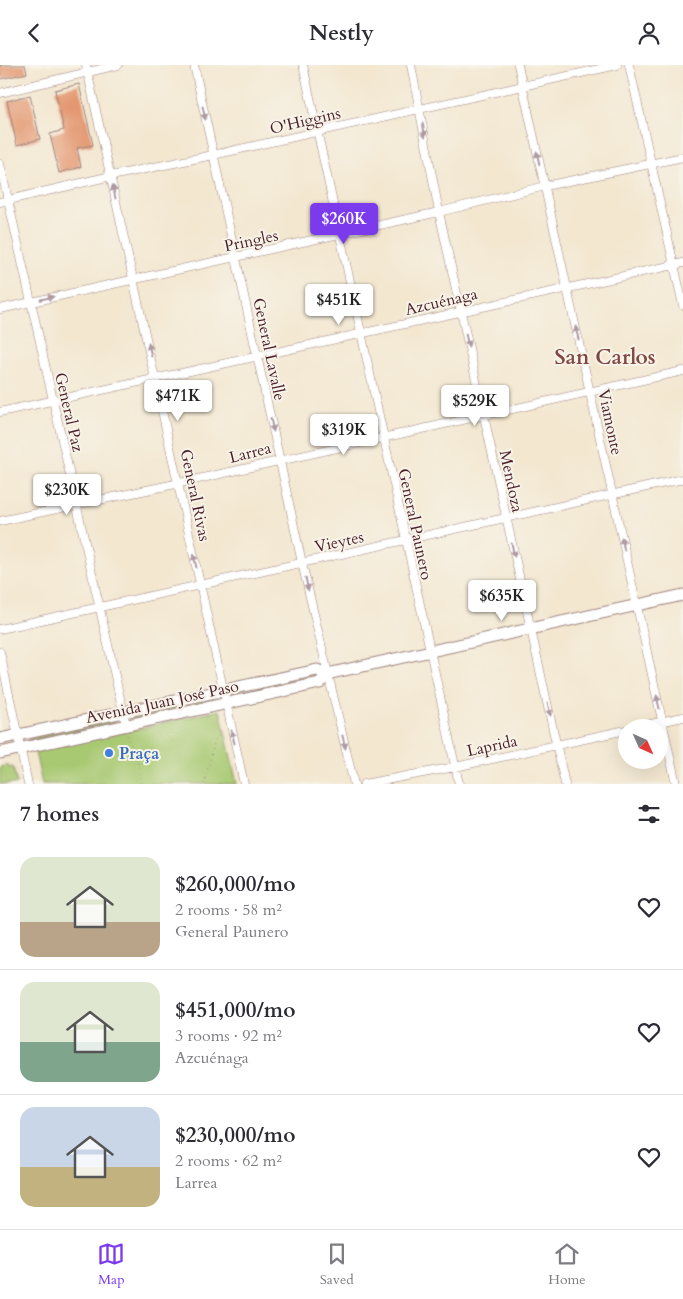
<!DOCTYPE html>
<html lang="en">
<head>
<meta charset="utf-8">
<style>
	body { margin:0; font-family:Cardo,serif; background:#f2f2f3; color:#2b2b33; height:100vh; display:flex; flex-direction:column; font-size:19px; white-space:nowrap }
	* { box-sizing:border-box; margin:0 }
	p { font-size:16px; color:#7c7c81 }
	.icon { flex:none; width:28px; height:28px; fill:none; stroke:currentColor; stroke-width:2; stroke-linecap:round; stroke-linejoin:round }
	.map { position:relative; height:719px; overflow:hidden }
	.side { display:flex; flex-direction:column; background:#fff; flex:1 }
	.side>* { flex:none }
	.needle { width:32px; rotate:135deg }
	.fabs { position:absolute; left:618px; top:654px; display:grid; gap:10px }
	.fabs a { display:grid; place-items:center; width:50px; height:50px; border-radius:50%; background:#fff; box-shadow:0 5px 20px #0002; font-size:25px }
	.price { position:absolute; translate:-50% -42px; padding:0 11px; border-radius:5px; background:#fff; color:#222; font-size:16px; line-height:32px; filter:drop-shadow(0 1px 2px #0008) }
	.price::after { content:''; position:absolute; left:50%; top:30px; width:15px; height:11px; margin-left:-8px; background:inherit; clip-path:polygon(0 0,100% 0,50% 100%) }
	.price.selected { background:#7c3aed; color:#fff }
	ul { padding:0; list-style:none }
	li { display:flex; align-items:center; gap:15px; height:125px; padding:0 20px }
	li+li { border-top:1px solid #e1e1e2 }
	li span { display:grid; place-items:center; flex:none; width:140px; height:100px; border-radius:15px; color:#555 }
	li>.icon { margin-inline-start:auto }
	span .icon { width:60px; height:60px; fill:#fffc; stroke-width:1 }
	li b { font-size:21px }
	h2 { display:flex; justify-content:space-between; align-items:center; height:60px; padding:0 20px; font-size:21px }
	header { display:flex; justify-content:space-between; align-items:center; height:65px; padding:0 20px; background:#fff; font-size:22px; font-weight:600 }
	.dock { display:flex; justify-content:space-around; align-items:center; height:70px; border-top:1px solid #e1e1e2; background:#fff; font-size:14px; color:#7c7c81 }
	.dock a { display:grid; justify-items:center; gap:2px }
	.dock .selected { color:#7c3aed }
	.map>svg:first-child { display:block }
	.green { fill:#a8c972; stroke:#79744e }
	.building { fill:#e3956d }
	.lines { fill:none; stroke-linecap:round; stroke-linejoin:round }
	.street-casing { stroke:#9e837e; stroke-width:9 }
	.secondary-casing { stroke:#9e837e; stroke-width:13 }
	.path { stroke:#9e837e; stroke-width:1; stroke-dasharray:1 4; stroke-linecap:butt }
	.street { stroke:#fff; stroke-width:8 }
	.secondary { stroke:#fff; stroke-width:11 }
	.oneway { fill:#ae9aa0 }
	.shop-dot { fill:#3f7fe0; stroke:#f7f3e8; stroke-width:2 }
	.labels { text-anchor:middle; stroke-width:4; stroke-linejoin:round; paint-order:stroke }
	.street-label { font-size:16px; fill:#4a1f2b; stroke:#f7f3e8 }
	.shop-label { font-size:16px; font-weight:bold; fill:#366cbe; stroke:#f7f3e8; text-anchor:start }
	.district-label { font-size:21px; font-weight:bold; fill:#804842; stroke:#f7f3e8 }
</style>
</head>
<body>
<header><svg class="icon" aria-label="back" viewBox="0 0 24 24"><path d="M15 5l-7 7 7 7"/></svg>Nestly<svg class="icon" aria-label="person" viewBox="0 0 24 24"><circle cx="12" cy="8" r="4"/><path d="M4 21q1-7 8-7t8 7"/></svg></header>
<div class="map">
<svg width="683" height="719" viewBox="0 0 683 719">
	<rect width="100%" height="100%" fill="#f7f3e8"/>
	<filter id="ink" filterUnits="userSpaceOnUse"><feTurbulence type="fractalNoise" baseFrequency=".02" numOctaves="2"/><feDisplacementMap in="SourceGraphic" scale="10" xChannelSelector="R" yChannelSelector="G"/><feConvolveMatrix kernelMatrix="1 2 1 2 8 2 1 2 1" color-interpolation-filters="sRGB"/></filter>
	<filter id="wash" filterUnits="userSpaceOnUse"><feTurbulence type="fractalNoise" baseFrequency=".0096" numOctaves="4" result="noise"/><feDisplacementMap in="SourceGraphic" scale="20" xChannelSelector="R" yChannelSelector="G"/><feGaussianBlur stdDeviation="1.12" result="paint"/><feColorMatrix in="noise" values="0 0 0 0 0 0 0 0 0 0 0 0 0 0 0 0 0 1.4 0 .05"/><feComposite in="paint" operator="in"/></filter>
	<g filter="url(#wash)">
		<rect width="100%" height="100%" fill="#f3e7d0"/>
		<!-- green -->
		<path class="green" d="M318,608L321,613L233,631V629Z
			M214,631L216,636L134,655L132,652V650Z
			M220,645L237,719H42L35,687Z
			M114,653L115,658L30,676L29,674Z
			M8,700L9,703L13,702L17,719H0V702Z"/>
		<g id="blocks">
			<!-- building -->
			<path class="building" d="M0,0H25L27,8L0,14Z
				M79,19L93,80L77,83L81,102L59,108L50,69L64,65L55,25Z
				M30,30L40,74L17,80L7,36Z"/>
		</g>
	</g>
	<g filter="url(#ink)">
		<use href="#blocks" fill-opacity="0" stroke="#9e837e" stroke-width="1"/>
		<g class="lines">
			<defs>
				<path id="street" d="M86,0L244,719
					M194,0L302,498L354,719
					M303,0L459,719
					M411,0L439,147L565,719
					M518,0L676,719
					M629,0L683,240
					M0,28L118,0
					M0,99L126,660
					M0,137L111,111L213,90L617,0
					M0,244L439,147L545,121L683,92
					M0,347C228,299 455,247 683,198
					M0,456L180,418L683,306
					M0,564L683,414
					M0,587L28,719
					M637,662L683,652
					M364,719L455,702L626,665"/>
				<path id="secondary" d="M0,674L317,605L327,609L683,530
					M0,688L320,618L327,609"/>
			</defs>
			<!-- street casing -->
			<use href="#street" class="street-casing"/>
			<!-- secondary casing -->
			<use href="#secondary" class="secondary-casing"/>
			<!-- path -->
			<path class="path" d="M127,670L139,701L141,719
				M204,719L215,675L224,665"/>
			<!-- street -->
			<use href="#street" class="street"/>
			<!-- secondary -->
			<use href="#secondary" class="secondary"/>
		</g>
		<!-- one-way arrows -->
		<defs><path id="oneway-solid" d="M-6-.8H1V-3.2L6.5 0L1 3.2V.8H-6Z" transform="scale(1.25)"/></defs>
		<g class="oneway">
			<use href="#oneway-solid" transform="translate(204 48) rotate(78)"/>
			<use href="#oneway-solid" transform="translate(424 65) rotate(80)"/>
			<use href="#oneway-solid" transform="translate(538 93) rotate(-102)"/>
			<use href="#oneway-solid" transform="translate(114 127) rotate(-103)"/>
			<use href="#oneway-solid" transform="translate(47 233) rotate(-13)"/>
			<use href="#oneway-solid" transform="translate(577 268) rotate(-103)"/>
			<use href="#oneway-solid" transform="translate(467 275) rotate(77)"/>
			<use href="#oneway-solid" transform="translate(150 285) rotate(-103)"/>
			<use href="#oneway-solid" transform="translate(272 360) rotate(77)"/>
			<use href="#oneway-solid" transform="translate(623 479) rotate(-102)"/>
			<use href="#oneway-solid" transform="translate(513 485) rotate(78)"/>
			<use href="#oneway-solid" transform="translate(195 496) rotate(-102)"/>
			<use href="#oneway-solid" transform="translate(307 519) rotate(77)"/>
			<use href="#oneway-solid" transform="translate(658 637) rotate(-102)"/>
			<use href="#oneway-solid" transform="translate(549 644) rotate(78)"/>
			<use href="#oneway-solid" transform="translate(233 672) rotate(-103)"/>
			<use href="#oneway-solid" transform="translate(344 677) rotate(76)"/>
		</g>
	</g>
	<!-- markers -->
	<circle class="shop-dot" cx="109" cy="688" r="5"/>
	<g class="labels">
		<!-- street labels -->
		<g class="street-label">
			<text transform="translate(305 55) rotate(-13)" y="6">O'Higgins</text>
			<text transform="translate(251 175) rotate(-12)" y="6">Pringles</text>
			<text transform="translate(441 236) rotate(-13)" y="6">Azcuénaga</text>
			<text transform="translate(270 284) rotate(78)" y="6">General Lavalle</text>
			<text transform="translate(70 347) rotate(77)" y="6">General Paz</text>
			<text transform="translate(611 357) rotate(78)" y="6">Viamonte</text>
			<text transform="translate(250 387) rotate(-14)" y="6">Larrea</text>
			<text transform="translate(512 416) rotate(78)" y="6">Mendoza</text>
			<text transform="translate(196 430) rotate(78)" y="6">General Rivas</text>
			<text transform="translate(416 459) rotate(78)" y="6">General Paunero</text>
			<text transform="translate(339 476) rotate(-12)" y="6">Vieytes</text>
			<text transform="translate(162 636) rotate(-12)" y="6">Avenida Juan José Paso</text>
			<text transform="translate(492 680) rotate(-12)" y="6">Laprida</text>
		</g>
		<!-- shop labels -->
		<g class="shop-label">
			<text x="119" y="694">Praça</text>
		</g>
		<!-- district labels -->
		<g class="district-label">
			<text x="605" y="299">San Carlos</text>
		</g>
	</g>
</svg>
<div class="fabs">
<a><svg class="needle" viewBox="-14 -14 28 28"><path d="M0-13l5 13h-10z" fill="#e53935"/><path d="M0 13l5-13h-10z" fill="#7c7c81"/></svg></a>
</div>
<b class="price selected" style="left:344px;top:180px">$260K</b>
<b class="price" style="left:339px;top:261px">$451K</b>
<b class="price" style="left:178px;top:357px">$471K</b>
<b class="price" style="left:475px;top:362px">$529K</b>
<b class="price" style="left:344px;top:391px">$319K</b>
<b class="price" style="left:67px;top:451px">$230K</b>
<b class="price" style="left:502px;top:557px">$635K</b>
</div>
<section class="side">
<h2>7 homes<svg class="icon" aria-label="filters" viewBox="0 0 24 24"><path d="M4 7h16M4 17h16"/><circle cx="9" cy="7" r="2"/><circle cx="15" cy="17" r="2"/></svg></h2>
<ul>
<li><span style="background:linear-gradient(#dfe7d0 65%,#b9a48a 0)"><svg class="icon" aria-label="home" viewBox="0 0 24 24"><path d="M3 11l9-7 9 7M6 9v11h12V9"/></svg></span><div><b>$260,000/mo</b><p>2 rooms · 58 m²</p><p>General Paunero</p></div><svg class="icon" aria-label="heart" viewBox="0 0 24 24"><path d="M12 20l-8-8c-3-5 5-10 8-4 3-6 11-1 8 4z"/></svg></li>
<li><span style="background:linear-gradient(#dfe7d0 60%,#7fa58c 0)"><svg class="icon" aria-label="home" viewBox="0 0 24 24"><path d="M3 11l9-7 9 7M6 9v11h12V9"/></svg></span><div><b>$451,000/mo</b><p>3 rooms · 92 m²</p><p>Azcuénaga</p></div><svg class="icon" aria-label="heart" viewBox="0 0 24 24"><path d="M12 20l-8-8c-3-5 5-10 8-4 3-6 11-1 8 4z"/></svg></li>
<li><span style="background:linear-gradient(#c9d6e8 60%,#c2b280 0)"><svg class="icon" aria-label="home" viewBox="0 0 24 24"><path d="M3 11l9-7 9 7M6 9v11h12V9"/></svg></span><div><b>$230,000/mo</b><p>2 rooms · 62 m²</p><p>Larrea</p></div><svg class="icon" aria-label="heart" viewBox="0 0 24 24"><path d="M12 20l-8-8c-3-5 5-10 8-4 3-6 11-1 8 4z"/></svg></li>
</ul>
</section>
<nav class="dock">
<a class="selected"><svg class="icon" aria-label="map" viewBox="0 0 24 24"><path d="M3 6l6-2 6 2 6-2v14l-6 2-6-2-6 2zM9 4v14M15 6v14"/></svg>Map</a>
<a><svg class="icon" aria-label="saved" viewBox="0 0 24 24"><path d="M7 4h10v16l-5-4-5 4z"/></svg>Saved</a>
<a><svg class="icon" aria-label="home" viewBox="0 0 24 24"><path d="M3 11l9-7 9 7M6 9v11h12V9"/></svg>Home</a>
</nav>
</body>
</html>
